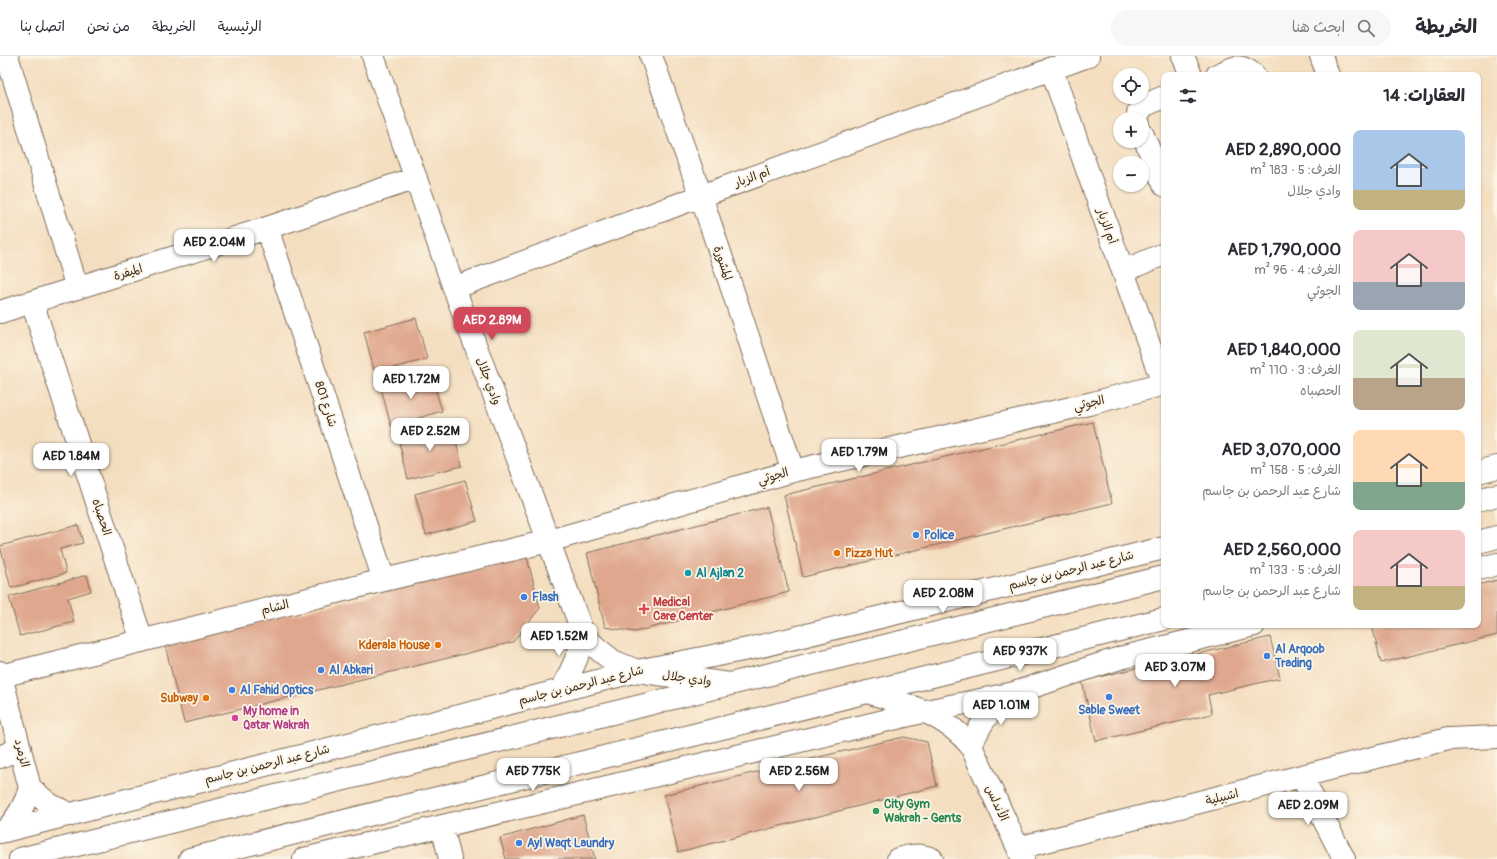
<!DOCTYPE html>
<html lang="ar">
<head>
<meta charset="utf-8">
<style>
	body { margin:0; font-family:Pangolin,"Playpen Sans Arabic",sans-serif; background:#f7f7f7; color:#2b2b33; direction:rtl; height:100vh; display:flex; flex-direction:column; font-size:15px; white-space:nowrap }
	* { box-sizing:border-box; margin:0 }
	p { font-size:13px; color:#7c7c81 }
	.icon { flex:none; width:22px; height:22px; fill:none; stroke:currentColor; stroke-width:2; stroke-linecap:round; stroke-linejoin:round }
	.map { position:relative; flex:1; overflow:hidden; direction:ltr }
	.sheet { position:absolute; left:1161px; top:16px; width:320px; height:556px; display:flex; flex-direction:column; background:#fff; border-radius:8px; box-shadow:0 1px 3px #0004; direction:rtl }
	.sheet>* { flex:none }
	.tools { position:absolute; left:1113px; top:12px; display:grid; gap:8px }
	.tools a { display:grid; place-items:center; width:36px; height:36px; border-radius:50%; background:#fff; box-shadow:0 1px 3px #0004; font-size:20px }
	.price { position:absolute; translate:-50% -34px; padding:0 9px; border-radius:8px; background:#fff; color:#222; font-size:13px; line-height:26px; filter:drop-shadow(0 1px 2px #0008) }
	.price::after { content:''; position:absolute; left:50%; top:24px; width:12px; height:9px; margin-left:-6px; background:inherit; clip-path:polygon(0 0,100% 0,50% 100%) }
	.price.current { background:#d1495b; color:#fff }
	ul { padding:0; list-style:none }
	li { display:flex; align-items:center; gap:12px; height:100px; padding:0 16px }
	li span { display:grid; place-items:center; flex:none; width:112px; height:80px; border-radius:8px; color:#555 }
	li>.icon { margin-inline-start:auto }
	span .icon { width:48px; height:48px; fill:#fffc; stroke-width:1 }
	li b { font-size:17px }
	h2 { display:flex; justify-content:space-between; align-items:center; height:48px; padding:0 16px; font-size:17px }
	header { display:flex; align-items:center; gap:24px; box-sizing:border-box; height:56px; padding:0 20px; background:#fff; border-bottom:1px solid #e1e1e2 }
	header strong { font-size:19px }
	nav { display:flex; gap:22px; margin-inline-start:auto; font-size:14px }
	.search { width:280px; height:36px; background:#f7f7f7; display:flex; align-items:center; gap:10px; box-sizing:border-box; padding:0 14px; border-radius:22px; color:#7c7c81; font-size:15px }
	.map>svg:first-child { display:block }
	.building { fill:#dfa78d }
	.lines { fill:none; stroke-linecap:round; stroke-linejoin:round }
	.minor-casing { stroke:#7c6957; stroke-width:24 }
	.major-casing { stroke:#7c6957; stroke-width:24 }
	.minor { stroke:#fff; stroke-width:22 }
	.major { stroke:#fff; stroke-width:22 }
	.shop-dot { fill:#3f7fe0; stroke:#fcf5e5; stroke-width:1.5 }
	.food-dot { fill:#e8710a; stroke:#fcf5e5; stroke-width:1.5 }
	.culture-dot { fill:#0f9aa8; stroke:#fcf5e5; stroke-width:1.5 }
	.health-dot { fill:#e0444e; stroke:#fcf5e5; stroke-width:1.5 }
	.hotel-dot { fill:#d1479c; stroke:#fcf5e5; stroke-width:1.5 }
	.leisure-dot { fill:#2e9e5b; stroke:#fcf5e5; stroke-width:1.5 }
	.labels { text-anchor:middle; stroke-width:3.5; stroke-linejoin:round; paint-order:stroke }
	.street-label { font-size:12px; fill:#3b2a1e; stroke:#fcf5e5 }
	.shop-label { font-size:12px; font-weight:bold; fill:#366cbe; stroke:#fcf5e5; text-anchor:start }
	.food-label { font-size:12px; font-weight:bold; fill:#c56008; stroke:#fcf5e5; text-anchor:end }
	.culture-label { font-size:12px; font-weight:bold; fill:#0d838f; stroke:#fcf5e5; text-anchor:start }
	.health-label { font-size:12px; font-weight:bold; fill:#be3a42; stroke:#fcf5e5; text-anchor:start }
	.hotel-label { font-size:12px; font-weight:bold; fill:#b23c85; stroke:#fcf5e5; text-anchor:start }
	.leisure-label { font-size:12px; font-weight:bold; fill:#27864d; stroke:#fcf5e5; text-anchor:start }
</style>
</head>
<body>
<header>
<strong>الخريطة</strong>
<div class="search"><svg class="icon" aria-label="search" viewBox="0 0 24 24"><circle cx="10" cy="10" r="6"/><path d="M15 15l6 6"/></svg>ابحث هنا</div>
<nav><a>الرئيسية</a><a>الخريطة</a><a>من نحن</a><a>اتصل بنا</a></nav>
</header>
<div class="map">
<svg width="1497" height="803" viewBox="0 0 1497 803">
	<rect width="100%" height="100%" fill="#fcf5e5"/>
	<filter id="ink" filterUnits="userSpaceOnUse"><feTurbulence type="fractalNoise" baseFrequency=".025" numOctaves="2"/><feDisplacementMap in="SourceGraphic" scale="8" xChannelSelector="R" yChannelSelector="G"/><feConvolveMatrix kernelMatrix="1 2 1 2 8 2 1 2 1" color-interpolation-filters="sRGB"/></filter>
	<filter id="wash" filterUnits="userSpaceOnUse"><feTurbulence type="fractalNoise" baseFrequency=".012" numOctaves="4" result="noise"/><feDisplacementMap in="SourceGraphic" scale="16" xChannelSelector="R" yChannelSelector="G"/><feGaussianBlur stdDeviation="0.9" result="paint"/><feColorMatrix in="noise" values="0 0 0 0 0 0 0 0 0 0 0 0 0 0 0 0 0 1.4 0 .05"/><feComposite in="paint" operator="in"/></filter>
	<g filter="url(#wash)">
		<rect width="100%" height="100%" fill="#f4dec0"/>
		<g id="blocks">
			<!-- building -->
			<path class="building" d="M416,262L427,303L375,317L364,276Z
				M431,318L442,355L391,370L381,332Z
				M1093,366L1112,447L803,521L784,439Z
				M452,370L462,410L408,423L398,382Z
				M465,424L477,465L426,479L415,438Z
				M767,451L789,536L635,576L605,571L587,497Z
				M78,469L83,487L60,493L66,517L11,532L0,490Z
				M527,501L540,552L513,586L184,667L165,589Z
				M87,519L91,535L68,542L74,566L20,580L9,541Z
				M1497,524V579L1381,607L1372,569H1478V529Z
				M1270,581L1280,622L1208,639L1212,658L1096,685L1082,625Z
				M904,681L927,686L937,730L678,796L664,739L772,712Z
				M583,759L595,803H506L500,782Z"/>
		</g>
	</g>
	<g filter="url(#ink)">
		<use href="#blocks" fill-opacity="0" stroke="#7c6957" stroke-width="1"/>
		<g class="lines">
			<defs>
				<path id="minor" d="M7,0L77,232
					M373,0L454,232L584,580L599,594L613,605L637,615L729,628
					M651,0L701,140L793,415
					M1183,0L1191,19
					M1321,0L1328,19
					M1051,12L1163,328
					M1217,19C1234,12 1238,6 1254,19
					M1138,63V57L1145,49L1164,41
					M1142,77L1164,129
					M267,172L384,524
					M1123,215L1164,198
					M454,232L701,140L1088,0
					M32,246L142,585
					M0,256L267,172L416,122
					M1478,416L1497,411
					M1478,513L1497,508
					M0,616L30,732C25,749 18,762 5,775
					M1,620L384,524L549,485L793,415L1093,347L1164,328
					M561,634C571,616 579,600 584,580
					M868,636C907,649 944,657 971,690L1023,803
					M971,690C982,664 988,656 1012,639
					M0,701L20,692
					M1302,721L1344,803
					M30,732L49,748L71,759
					M442,770L450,803
					M0,776L637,615L753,592L1164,492
					M1018,792L1448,683L1497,681
					M304,803L926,655L1014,637L1092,611L1120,602L1254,569
					M898,803C911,799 919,798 932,803"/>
				<path id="major" d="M1478,444L1497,439
					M1478,486L1497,481
					M20,803L1164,521
					M190,803L1164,563"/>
			</defs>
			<!-- minor casing -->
			<use href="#minor" class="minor-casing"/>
			<!-- major casing -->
			<use href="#major" class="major-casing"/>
			<!-- minor -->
			<use href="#minor" class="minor"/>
			<!-- major -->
			<use href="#major" class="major"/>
		</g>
	</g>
	<!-- markers -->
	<g class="shop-dot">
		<circle cx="916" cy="479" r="4"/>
		<circle cx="524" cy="541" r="4"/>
		<circle cx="1267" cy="600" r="4"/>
		<circle cx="321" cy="614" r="4"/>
		<circle cx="232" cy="634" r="4"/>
		<circle cx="1109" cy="641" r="4"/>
		<circle cx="519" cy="787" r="4"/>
	</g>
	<g class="food-dot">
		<circle cx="837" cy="497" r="4"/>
		<circle cx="438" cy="589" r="4"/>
		<circle cx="206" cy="642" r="4"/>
	</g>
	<circle class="culture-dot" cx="688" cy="517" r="4"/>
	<path class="health-dot" d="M642 547h4v4h4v4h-4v4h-4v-4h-4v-4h4z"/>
	<circle class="hotel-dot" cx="235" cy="662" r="4"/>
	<circle class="leisure-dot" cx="876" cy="755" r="4"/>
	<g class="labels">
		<!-- street labels -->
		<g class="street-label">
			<text transform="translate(752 121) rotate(-20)" y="4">أم الزبار</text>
			<text transform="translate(1107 170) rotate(70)" y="4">أم الزبار</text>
			<text transform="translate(723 207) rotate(71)" y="4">المشورة</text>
			<text transform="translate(128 216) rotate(-17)" y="4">الميفرة</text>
			<text transform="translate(489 325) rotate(69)" y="4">وادي جلال</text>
			<text transform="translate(1089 347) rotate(-13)" y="4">الجوثي</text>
			<text transform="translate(326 348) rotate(72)" y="4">شارع 801</text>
			<text transform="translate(773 420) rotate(-16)" y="4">الجوثي</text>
			<text transform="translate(102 461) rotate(72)" y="4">الحصباه</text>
			<text transform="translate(1071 514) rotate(-14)" y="4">شارع عبد الرحمن بن جاسم</text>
			<text transform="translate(275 551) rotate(-14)" y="4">الشام</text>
			<text transform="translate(687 622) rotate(8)" y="4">وادي جلال</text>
			<text transform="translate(581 629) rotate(-14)" y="4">شارع عبد الرحمن بن جاسم</text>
			<text transform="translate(22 697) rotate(76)" y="4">الزمرد</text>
			<text transform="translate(267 708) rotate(-14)" y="4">شارع عبد الرحمن بن جاسم</text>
			<text transform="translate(1222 741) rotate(-14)" y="4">اشبيلية</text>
			<text transform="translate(997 747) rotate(65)" y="4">الأندلس</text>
		</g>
		<!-- shop labels -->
		<g class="shop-label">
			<text x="924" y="483">Police</text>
			<text x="532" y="545">Flash</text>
			<text x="1275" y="597">Al Arqoob<tspan x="1275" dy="14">Trading</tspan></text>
			<text x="329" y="618">Al Abkari</text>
			<text x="240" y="638">Al Fahid Optics</text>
			<text x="1109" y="658" text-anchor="middle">Sable Sweet</text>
			<text x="527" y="791">Ayl Waqt Laundry</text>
		</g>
		<!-- food labels -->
		<g class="food-label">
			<text x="845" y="501" text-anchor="start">Pizza Hut</text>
			<text x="430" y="593">Kderala House</text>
			<text x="198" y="646">Subway</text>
		</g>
		<!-- culture labels -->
		<g class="culture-label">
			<text x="696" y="521">Al Ajlan 2</text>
		</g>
		<!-- health labels -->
		<g class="health-label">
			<text x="653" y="550">Medical<tspan x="653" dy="14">Care Center</tspan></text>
		</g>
		<!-- hotel labels -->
		<g class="hotel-label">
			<text x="243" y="659">My home in<tspan x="243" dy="14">Qatar Wakrah</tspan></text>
		</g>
		<!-- leisure labels -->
		<g class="leisure-label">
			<text x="884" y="752">City Gym<tspan x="884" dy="14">Wakrah - Gents</tspan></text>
		</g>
	</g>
</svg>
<div class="tools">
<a><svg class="icon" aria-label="locate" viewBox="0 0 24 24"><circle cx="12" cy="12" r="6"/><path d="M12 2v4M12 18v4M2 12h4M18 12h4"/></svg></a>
<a>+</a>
<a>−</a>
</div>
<b class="price" style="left:214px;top:207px">AED 2.04M</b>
<b class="price current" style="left:492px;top:285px">AED 2.89M</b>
<b class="price" style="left:411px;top:344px">AED 1.72M</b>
<b class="price" style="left:430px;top:396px">AED 2.52M</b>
<b class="price" style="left:859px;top:417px">AED 1.79M</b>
<b class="price" style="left:71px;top:421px">AED 1.84M</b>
<b class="price" style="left:943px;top:558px">AED 2.08M</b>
<b class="price" style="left:559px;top:601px">AED 1.52M</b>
<b class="price" style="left:1020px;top:616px">AED 937K</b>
<b class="price" style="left:1175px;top:632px">AED 3.07M</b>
<b class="price" style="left:1001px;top:670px">AED 1.01M</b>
<b class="price" style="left:533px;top:736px">AED 775K</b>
<b class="price" style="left:799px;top:736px">AED 2.56M</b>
<b class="price" style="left:1308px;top:770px">AED 2.09M</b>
<section class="sheet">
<h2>العقارات: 14<svg class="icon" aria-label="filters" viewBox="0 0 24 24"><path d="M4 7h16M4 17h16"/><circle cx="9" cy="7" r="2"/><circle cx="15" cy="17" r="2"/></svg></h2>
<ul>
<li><span style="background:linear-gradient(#a9c7e8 75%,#c2b280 0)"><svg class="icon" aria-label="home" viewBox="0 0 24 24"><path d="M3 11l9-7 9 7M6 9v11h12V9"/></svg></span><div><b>AED 2,890,000</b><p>الغرف: 5 · 183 m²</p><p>وادي جلال</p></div></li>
<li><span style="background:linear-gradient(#f6c9c9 65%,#9aa5b1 0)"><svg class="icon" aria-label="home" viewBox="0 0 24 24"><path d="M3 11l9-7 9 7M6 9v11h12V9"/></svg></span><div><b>AED 1,790,000</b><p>الغرف: 4 · 96 m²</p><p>الجوثي</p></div></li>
<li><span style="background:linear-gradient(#dfe7d0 60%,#b9a48a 0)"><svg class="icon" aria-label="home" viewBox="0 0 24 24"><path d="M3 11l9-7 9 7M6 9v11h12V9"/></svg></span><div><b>AED 1,840,000</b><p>الغرف: 3 · 110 m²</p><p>الحصباه</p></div></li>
<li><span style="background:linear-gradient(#ffd9b3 65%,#7fa58c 0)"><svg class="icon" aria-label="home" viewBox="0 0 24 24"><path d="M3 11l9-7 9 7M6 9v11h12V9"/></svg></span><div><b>AED 3,070,000</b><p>الغرف: 5 · 158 m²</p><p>شارع عبد الرحمن بن جاسم</p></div></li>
<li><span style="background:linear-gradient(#f6c9c9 70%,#c2b280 0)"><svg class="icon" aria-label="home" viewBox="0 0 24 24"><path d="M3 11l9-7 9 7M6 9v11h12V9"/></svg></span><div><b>AED 2,560,000</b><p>الغرف: 5 · 133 m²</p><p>شارع عبد الرحمن بن جاسم</p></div></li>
</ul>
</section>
</div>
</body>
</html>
